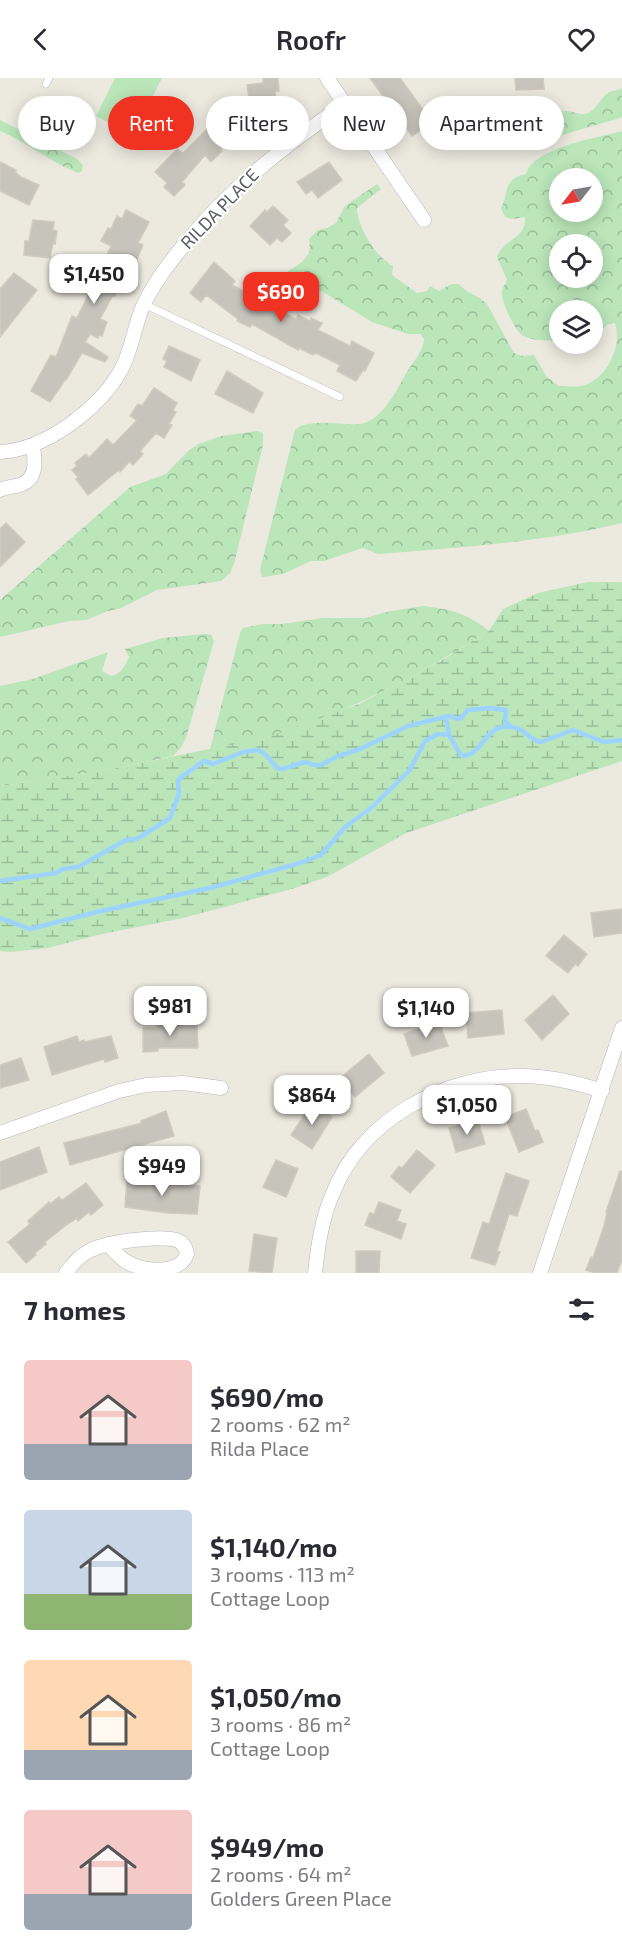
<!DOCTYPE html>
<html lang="en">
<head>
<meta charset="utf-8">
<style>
	body { margin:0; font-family:"Exo 2",sans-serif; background:#f7f7f7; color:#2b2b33; height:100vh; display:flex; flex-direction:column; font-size:22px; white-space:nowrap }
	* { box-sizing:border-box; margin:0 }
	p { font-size:20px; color:#7c7c81 }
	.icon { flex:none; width:33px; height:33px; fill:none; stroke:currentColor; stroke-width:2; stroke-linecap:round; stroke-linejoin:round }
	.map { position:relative; height:1195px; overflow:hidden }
	.details { display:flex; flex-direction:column; background:#fff; flex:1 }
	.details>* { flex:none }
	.top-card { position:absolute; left:18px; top:18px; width:586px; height:54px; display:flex; gap:12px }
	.needle { width:39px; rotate:239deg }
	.tools { position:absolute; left:549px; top:90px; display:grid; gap:12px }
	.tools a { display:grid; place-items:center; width:54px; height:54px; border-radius:50%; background:#fff; box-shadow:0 3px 15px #0003; font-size:30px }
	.price { position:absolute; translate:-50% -51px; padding:0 14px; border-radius:12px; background:#fff; color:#222; font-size:20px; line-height:39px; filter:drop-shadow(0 2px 3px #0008) }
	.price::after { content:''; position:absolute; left:50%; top:36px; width:18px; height:14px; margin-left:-9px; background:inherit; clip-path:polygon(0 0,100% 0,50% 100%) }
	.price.current { background:#f03222; color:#fff }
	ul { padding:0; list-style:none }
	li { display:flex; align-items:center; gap:18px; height:150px; padding:0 24px }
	li span { display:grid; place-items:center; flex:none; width:168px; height:120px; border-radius:6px; color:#555 }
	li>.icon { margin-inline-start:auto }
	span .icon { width:72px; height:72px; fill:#fffc; stroke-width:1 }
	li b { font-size:26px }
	h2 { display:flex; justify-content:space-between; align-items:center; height:72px; padding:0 24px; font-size:26px }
	.tag { padding:0 21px; border-radius:27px; background:#fff; box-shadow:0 3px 15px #0003; font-size:21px; line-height:54px }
	.tag.current { background:#f03222; color:#fff }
	header { display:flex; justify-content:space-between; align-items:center; height:78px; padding:0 24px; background:#fff; font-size:27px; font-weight:600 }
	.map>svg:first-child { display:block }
	.forest { fill:url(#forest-crowns); fill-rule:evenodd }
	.wetland { fill:url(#wetland-marsh) }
	.pitch { fill:#bae6ba }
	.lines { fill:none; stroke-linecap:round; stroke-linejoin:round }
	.stream { stroke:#9cd4ff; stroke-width:4.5 }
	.building { fill:#c7c4bc; stroke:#d1cbbd; stroke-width:1.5 }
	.lane-casing { stroke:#b5b8bd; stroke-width:8 }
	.street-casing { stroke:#b5b8bd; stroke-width:15 }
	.lane { stroke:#fff; stroke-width:7 }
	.street { stroke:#fff; stroke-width:14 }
	.labels { text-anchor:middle; stroke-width:4.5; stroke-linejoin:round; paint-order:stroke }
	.street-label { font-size:18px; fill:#585c61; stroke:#fff }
</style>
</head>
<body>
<header><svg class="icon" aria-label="back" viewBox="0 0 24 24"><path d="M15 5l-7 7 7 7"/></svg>Roofr<svg class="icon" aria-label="heart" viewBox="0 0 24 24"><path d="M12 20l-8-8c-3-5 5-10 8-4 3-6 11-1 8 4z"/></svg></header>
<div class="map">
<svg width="622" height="1195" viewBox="0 0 622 1195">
	<defs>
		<pattern id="forest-crowns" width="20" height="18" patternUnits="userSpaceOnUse" patternTransform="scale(1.5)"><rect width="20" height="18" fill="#bae6ba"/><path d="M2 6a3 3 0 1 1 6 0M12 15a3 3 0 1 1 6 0" fill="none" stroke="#9abe9b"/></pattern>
		<pattern id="wetland-marsh" width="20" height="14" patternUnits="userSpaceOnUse" patternTransform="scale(1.5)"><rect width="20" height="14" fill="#bae6ba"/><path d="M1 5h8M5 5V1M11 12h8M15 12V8" fill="none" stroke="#9abe9b"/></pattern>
	</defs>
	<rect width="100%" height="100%" fill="#ece9df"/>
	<!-- forest -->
	<path class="forest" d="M622,10V39L620,40L562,57L547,64L537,66L517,62C513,38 550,32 567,33C572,33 580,37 585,36C596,34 600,20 609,14C613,12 618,13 622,10Z
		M0,42L77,81L83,87L82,93L78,95C50,84 27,64 0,53Z
		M622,53V445C543,464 460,470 378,476L363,470L324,483H311L283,496L262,499L260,492L295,352C301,346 308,346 317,345C331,344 345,347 359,346C380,345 396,314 405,297C412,284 422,277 424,261L420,256H408L372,244L323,214L288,200V193C302,185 313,178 309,161L318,152L327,150L336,145L345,128L377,106L381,111L357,130C357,149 377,180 393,188L392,197L417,215L427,213L430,208L439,213L451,206H458L468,214L480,220L487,226L514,275L522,278L534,277L546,298L559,308C567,308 580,310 588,306C609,296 622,267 615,245L606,247L593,261L592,232H560L559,264C548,261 533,264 522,257C515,253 501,223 502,215C502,210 505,207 507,202L497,179C505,159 526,162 525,139C517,140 513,142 505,139L501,130C510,114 502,101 526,96C534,69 598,60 622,53ZM560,100H592V134H560ZM560,166H592V200H560Z
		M257,353L263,355V367L234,486L230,495L221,503L157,512L121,530L108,533L86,542L69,543L0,559V522L130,409L166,396L189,372L199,366L221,358Z
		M423,528C450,531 467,535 489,553C420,596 347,636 268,659C250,665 229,667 210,671L240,555L243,550L262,546H282L323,540H366L386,534Z
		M205,556L211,557L214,563L186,660L181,670L173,678L107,692L0,708V608L33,601L108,574L102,593L111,598C121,596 125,588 129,579L125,571L163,560Z"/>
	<!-- wetland -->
	<path class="wetland" d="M588,504H622V683L406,755L329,798L292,811L183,840L102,856L48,870L10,874L0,873V708L107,692L268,659L359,626L444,581L489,553L503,531L538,515Z"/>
	<!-- pitch -->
	<path class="pitch" d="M115,0H162L133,57L96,38Z"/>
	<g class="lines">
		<!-- stream -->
		<path class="stream" d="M444,639L450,638L457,641L461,640L468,632L490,630L506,632L505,643L510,648
			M0,803L56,795L63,791L78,789L126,762L137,761L170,740L179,716L178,703L180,700L204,683L213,686L243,674L258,672L265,676L277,690L282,691L305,684L314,687H321L338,678L360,671L408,648L444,639L447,645L449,657
			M0,840L30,851L101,833L210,810L300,785L321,777L345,749L371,730L409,693L425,663L438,656L449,657C454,664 456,671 462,678C485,677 483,645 512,649C525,650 529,662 541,664L573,652L604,664L622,662"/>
	</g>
	<!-- building -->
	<path class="building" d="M263,0H278L279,13L275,14L278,36L252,39L247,7L263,5Z
		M370,0H400L432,44L412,58Z
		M515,0H543L544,11L516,12Z
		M217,41L233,58L220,72L222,73L211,84L205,77L182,104L185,107L174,118L164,109L167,105L155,94L177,71L183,75Z
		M0,84L16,92L15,94L21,99L39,107L29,127L0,113Z
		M329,84L342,102L318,120L312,112L306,116L297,104Z
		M273,128L288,142L283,147L291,155L282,164L277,160L270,167L250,148L265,132L267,134Z
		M126,132L149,144L138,165L143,167L137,181L134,180L115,218L113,217L100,241L107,244L102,258L99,257L98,260L90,256L85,264L108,279L105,284L82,275L66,302H65L50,324L31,313L51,277L56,279L72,238L77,240L100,192L111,168L101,163L108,150L111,151L117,138L122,141Z
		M33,142L54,144L53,152L57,153L55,166L53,165L50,180L24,177L25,163H29Z
		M214,184L235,203L232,207L296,241L298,237L310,243L311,240L322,245L318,252L350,268L352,263L374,275L365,293L363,292L356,303L337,293L340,287L316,275L313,277L299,270L298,272L252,246L250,249L237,243L238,241L206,217L201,224L190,215Z
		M14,195L37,212L0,259V211Z
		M169,268L200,282L191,303L164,289L167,283L163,281Z
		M227,293L263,315L253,335L215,316Z
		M154,310L177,325L173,332L176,334L169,346L172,347L164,360L156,355L140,373L143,376L133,387L129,384L120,394L119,392L88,417L76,401L78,399L72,392L77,388L75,385L86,376L89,380L107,361L113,367L137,342L130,338L138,326L142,328Z
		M6,445L25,464L0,489V451Z
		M622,831V855L594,859L591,835Z
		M564,857L587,876L578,888L575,886L568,895L546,878Z
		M553,917L569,936L542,962L525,942Z
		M502,932L504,956L468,960L466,935Z
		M439,944L448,968L412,978L404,956Z
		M170,945H184V948H197L198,970H158V973L143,974V950H157V947H170Z
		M77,958L79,964L84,962V964L111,958L118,980L105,984L104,981L52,997L44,969Z
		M369,976L384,995L355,1019L340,1000Z
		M21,980L29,1002L0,1010V987Z
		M312,1025L332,1039L312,1071L291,1057Z
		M526,1031L535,1053L538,1052L543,1064L519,1074L505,1039Z
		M166,1033L174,1058L70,1087L64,1065L142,1045L141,1043Z
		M478,1042L485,1066L456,1074L449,1050Z
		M39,1069L47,1094L0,1112V1084Z
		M417,1072L435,1087L410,1115L391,1099L399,1088L402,1090Z
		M276,1082L298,1091L286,1119L263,1109Z
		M620,1093L622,1094V1182L617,1195H595L586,1192L591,1179L593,1180L604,1148L607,1135L606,1134Z
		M506,1095L529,1103L517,1138L509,1136L497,1173L500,1174L495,1187L471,1180L483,1144L489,1146Z
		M127,1101L200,1108L197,1136L168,1135L125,1129Z
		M86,1105L103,1127L91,1137L89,1134L78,1143L77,1140L65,1148L45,1164L46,1166L35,1175L36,1177L26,1185L8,1164L30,1146L28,1143L49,1124L50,1126L59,1119L62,1122Z
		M379,1124L401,1132L397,1143L406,1146L401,1161L365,1147L370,1135L374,1136Z
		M254,1156L277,1160L272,1195L249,1193Z
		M356,1173H380L379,1195H356Z"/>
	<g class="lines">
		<defs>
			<path id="lane" d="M46,6L49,0
				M144,226L340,319"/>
			<path id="street" d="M327,0L424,142
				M0,374C45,372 99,331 121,292C132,272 134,249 143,228C153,206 169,185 184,167C229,111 285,67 345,26
				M0,412C6,409 13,409 20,407C38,401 35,383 33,368
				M0,1055L119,1013L146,1007L183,1005L221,1010
				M66,1195C72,1186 80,1178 89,1173C105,1164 159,1157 176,1162C183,1164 186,1170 187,1176C181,1195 148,1195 129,1185C120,1181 114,1173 108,1166
				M315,1195C318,1167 322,1140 333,1115C362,1041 445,997 521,998C549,998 575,1004 602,1013
				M540,1195L622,950"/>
		</defs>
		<!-- lane casing -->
		<use href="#lane" class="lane-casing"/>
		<!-- street casing -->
		<use href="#street" class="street-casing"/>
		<!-- lane -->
		<use href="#lane" class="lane"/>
		<!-- street -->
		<use href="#street" class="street"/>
	</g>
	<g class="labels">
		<!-- street labels -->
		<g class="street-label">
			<text transform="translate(220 131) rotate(-46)" y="6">RILDA PLACE</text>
		</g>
	</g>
</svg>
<div class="tools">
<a><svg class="needle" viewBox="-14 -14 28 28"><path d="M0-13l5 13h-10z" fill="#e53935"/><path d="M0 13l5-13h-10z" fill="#7c7c81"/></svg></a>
<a><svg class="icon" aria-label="locate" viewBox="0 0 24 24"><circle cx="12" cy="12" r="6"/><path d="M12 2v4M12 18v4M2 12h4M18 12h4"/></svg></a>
<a><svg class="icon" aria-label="layers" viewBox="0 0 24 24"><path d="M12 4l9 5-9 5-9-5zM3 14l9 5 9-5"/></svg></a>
</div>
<b class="price" style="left:94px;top:227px">$1,450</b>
<b class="price current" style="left:281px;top:245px">$690</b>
<b class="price" style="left:170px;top:959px">$981</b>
<b class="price" style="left:426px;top:961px">$1,140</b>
<b class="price" style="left:312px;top:1048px">$864</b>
<b class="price" style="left:467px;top:1058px">$1,050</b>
<b class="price" style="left:162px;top:1119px">$949</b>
<div class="top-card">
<a class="tag">Buy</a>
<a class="tag current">Rent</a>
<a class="tag">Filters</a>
<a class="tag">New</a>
<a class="tag">Apartment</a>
</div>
</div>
<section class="details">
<h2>7 homes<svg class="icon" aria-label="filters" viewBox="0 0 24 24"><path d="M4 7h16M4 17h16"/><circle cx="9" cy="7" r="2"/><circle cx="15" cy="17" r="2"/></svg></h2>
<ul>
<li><span style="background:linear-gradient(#f6c9c9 70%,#9aa5b1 0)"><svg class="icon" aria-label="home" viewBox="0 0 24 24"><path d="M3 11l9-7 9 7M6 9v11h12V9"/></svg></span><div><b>$690/mo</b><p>2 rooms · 62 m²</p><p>Rilda Place</p></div></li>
<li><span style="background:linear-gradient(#c9d6e8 70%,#8fb573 0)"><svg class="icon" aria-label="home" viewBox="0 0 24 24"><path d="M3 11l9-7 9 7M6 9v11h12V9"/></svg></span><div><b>$1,140/mo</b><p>3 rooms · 113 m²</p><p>Cottage Loop</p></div></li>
<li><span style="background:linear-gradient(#ffd9b3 75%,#9aa5b1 0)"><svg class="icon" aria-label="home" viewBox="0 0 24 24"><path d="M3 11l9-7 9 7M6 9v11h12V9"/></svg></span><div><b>$1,050/mo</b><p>3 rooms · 86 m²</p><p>Cottage Loop</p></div></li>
<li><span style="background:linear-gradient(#f6c9c9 70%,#9aa5b1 0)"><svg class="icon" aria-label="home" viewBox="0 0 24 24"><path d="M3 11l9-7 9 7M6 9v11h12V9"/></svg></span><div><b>$949/mo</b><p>2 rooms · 64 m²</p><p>Golders Green Place</p></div></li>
</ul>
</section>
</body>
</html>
